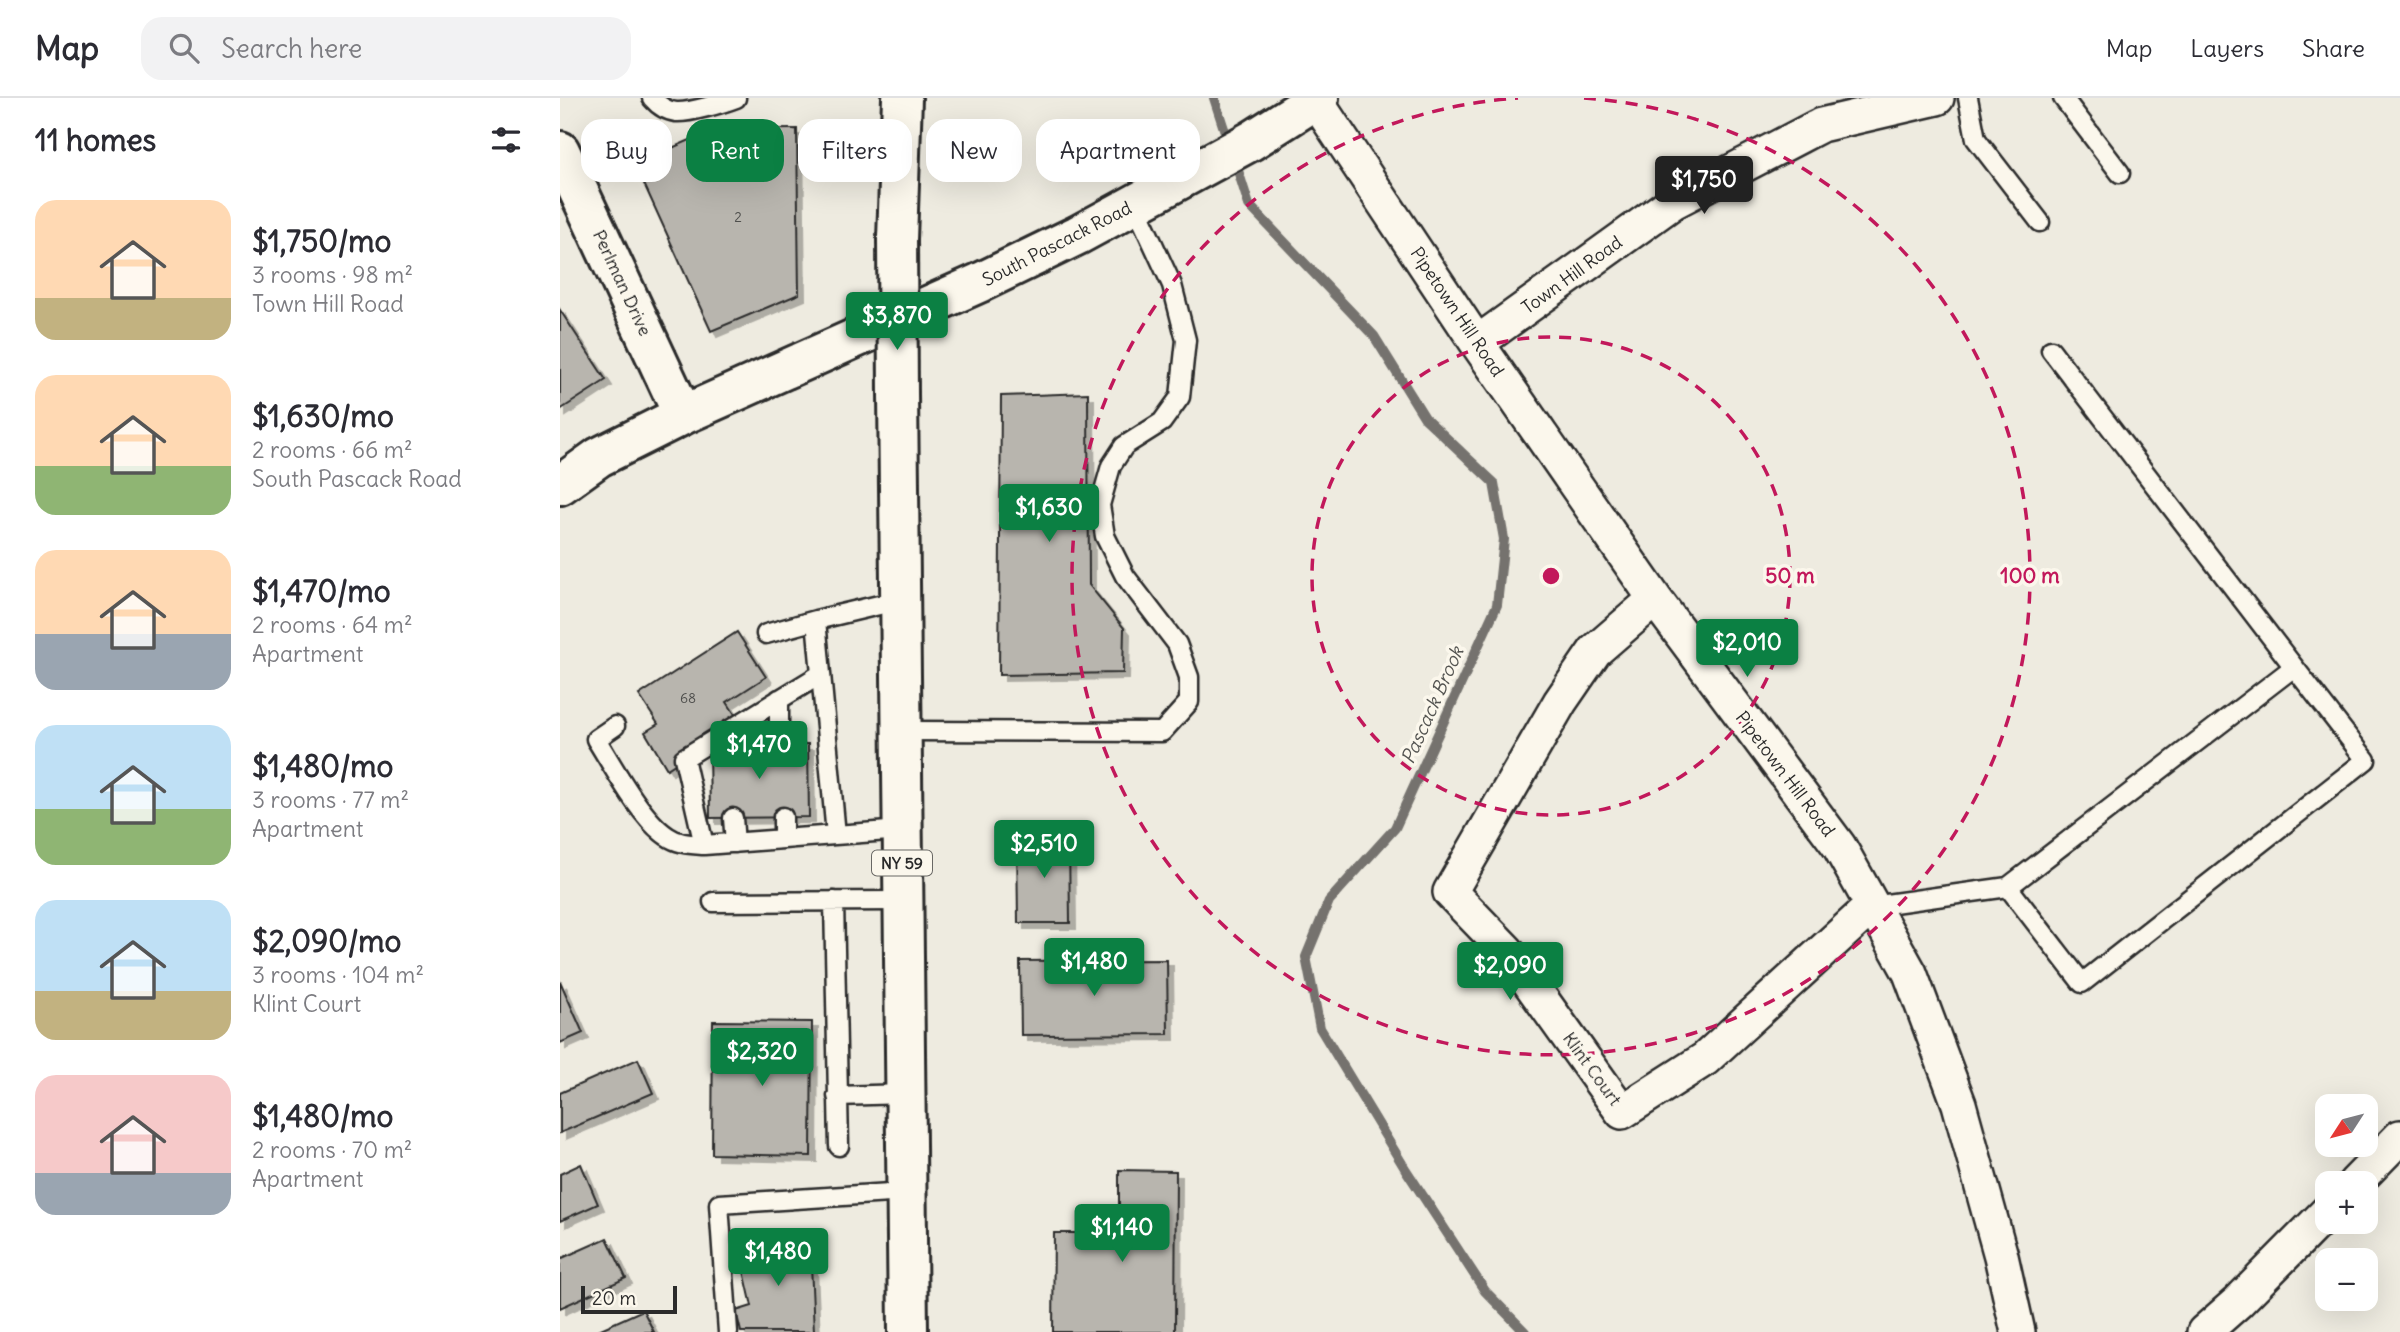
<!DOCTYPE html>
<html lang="en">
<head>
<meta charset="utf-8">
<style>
	body { margin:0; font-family:Delius,sans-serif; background:#f2f2f3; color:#2b2b33; height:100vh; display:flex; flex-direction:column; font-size:26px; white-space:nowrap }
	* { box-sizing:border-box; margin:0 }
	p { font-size:23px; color:#7c7c81 }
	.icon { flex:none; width:38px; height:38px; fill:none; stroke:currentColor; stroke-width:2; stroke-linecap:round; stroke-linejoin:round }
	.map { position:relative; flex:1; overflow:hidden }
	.side { display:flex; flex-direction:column; background:#fff; width:560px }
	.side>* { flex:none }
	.banner { position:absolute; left:21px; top:21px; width:665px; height:63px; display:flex; gap:14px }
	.needle { width:46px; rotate:234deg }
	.fabs { position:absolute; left:1755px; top:996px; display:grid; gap:14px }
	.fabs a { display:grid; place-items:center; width:63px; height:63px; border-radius:14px; background:#fff; box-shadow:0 7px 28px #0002; font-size:35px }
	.scale { position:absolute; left:21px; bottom:18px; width:96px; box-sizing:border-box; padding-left:7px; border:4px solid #2b2b2b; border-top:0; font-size:19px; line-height:24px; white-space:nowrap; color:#2b2b2b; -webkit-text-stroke:5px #fbf7ec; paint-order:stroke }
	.price { position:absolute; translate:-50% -60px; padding:0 16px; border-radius:7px; background:#0b8043; color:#fff; font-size:23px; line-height:46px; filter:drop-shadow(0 2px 4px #0008) }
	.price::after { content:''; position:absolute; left:50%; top:42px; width:21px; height:16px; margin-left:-10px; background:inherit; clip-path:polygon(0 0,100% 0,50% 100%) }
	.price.on { background:#222; color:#fff }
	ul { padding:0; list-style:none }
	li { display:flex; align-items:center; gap:21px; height:175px; padding:0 35px }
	li span { display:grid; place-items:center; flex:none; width:196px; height:140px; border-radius:21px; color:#555 }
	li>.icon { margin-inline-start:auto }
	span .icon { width:84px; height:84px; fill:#fffc; stroke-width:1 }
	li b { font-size:30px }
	h2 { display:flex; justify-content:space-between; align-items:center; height:84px; padding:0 35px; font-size:30px }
	.pill { padding:0 24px; border-radius:21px; background:#fff; box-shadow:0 7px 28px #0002; font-size:24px; line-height:63px }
	.pill.on { background:#0b8043; color:#fff }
	header { display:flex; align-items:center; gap:42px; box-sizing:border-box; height:98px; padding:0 35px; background:#fff; border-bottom:2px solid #e1e1e2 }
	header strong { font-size:33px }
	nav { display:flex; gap:38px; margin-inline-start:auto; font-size:24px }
	.search { width:490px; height:63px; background:#f2f2f3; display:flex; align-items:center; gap:18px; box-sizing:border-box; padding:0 24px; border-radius:21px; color:#7c7c81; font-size:26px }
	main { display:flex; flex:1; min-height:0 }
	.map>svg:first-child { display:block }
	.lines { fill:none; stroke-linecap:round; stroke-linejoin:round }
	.stream { stroke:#74726e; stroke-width:10 }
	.building { fill:#b8b5ae; stroke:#2b2b2b; stroke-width:2; filter:url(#shadow) }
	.service-casing { stroke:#2b2b2b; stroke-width:23 }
	.minor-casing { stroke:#2b2b2b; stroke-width:38 }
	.tertiary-casing { stroke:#2b2b2b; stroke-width:44 }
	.primary-casing { stroke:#2b2b2b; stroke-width:44 }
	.service { stroke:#fbf7ec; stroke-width:18 }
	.minor { stroke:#fbf7ec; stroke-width:33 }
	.tertiary { stroke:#fbf7ec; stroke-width:38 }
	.primary { stroke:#fbf7ec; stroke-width:38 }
	.primary-bridge-casing { stroke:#2b2b2b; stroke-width:44; stroke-linecap:butt }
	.primary-bridge { stroke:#fbf7ec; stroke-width:38 }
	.ring { fill:none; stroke:#c2185b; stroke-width:3.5; stroke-dasharray:12 9 }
	.labels { text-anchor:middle; stroke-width:7; stroke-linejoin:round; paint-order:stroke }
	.number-label { font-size:14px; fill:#4e4e4c }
	.shield { fill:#fbf7ec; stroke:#696865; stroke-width:2 }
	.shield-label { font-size:16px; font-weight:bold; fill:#2b2b2b }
	.street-label { font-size:18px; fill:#2b2b2b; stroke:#fbf7ec }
	.water-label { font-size:19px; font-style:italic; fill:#555552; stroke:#fbf7ec }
	.centre { fill:#c2185b; stroke:#fbf7ec; stroke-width:3.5 }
	.ring-label { font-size:21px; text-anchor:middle; font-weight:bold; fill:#c2185b; stroke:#fbf7ec; stroke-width:7; stroke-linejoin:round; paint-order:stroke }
</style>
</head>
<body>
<header>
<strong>Map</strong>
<div class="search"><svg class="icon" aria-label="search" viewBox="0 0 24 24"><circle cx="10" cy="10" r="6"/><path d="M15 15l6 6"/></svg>Search here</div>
<nav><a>Map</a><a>Layers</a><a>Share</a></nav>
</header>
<main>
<section class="side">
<h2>11 homes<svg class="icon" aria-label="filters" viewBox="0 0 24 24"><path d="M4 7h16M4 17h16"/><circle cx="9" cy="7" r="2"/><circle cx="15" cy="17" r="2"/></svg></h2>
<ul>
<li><span style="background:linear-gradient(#ffd9b3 70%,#c2b280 0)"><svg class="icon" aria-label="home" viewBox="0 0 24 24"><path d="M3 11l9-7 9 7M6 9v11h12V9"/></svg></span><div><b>$1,750/mo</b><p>3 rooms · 98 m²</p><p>Town Hill Road</p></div></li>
<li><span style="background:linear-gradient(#ffd9b3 65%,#8fb573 0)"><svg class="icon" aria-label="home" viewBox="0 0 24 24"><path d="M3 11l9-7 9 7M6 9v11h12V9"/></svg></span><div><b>$1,630/mo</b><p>2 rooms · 66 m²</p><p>South Pascack Road</p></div></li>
<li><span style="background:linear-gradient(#ffd9b3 60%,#9aa5b1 0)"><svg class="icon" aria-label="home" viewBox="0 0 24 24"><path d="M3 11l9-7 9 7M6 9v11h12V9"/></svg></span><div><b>$1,470/mo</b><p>2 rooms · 64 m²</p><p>Apartment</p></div></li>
<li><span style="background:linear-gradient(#bfe0f5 60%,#8fb573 0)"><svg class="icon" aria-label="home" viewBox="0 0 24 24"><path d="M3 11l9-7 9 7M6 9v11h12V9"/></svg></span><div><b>$1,480/mo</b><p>3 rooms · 77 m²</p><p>Apartment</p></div></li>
<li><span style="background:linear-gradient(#bfe0f5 65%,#c2b280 0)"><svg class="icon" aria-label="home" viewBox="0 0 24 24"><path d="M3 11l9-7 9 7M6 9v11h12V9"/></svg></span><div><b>$2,090/mo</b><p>3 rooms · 104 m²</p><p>Klint Court</p></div></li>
<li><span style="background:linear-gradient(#f6c9c9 70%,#9aa5b1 0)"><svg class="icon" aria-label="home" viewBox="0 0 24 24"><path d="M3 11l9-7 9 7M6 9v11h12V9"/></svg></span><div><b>$1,480/mo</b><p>2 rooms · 70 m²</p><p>Apartment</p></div></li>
</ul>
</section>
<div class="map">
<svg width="1840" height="1234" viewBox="0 0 1840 1234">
	<defs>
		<filter id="shadow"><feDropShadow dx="6" dy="6" stdDeviation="0" flood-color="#0004"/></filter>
	</defs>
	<rect width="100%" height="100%" fill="#eeebe0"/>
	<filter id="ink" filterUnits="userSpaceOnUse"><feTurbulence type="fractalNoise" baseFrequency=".0143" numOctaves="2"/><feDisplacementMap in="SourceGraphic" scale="14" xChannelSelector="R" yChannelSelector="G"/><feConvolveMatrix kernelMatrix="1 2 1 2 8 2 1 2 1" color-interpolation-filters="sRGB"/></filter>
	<g filter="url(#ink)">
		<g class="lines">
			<!-- stream -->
			<path class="stream" d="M654,0L669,46
				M674,60L689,107L814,238L865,320L934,385L944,441L937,507L835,730L769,803L746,859L760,930L846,1072L925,1193L965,1234"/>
		</g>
		<!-- building -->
		<path class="building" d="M237,31L239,196L151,233L75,66L153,32Z
			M0,212L46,282L0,312Z
			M528,295L529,487L564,530L563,575L439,577L441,298Z
			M177,534L206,579L167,604L180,624L107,671L85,634L98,626L79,597Z
			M248,646L249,719L150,720L149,647Z
			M457,739H509L510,825H458Z
			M607,862L608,936L461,937L460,863Z
			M0,883L23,935L0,945Z
			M153,923L252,924L251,1058L152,1056Z
			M78,961L93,995L0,1035V995Z
			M21,1066L38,1106L0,1123V1076Z
			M559,1072L616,1073L615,1234H493L494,1135H559Z
			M47,1140L66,1180L0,1210V1161Z
			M250,1143L254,1234H181L176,1213L192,1208L178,1147Z
			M83,1212L94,1234H34Z"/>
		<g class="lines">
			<defs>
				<path id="service" d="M92,0C98,7 107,13 116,14C129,15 163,5 176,0
					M1408,0L1416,41L1480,124
					M1503,0L1560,75
					M1491,252L1734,569
					M206,536L256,522
					M55,628L36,641C53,668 81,721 107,738C118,746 131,746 144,747L342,732
					M341,633L602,634L629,604V579L617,546L565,478L545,438L540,407L551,368L564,348L602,324L620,299L626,242L612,187L575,107
					M219,647V601
					M173,720L175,745
					M276,737L256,522L340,502
					M223,741V719
					M144,747L124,660L261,576
					M274,803L279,1048
					M153,804L342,803
					M1312,808L1448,789L1734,569L1806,662L1522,885L1448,789
					M277,998L345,996
					M168,1234L159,1106L346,1094"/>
				<path id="minor" d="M756,3L917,245L1095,501L1279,748L1350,875L1399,1006L1441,1158L1458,1234
					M917,245L1113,104L1261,27L1377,0
					M1095,501L1035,553L1000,604L890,794L947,853L1062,1014L1145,961L1312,808
					M1795,1085L1840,1039
					M1644,1234L1678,1204L1768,1113"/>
				<path id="tertiary" d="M0,53L123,317
					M0,387L39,359L123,317L419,185L518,137L691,43L759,0"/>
				<path id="primary" d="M337,141L342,0
					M338,296L348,1234"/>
			</defs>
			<!-- service casing -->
			<use href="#service" class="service-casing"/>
			<!-- minor casing -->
			<use href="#minor" class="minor-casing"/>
			<!-- tertiary casing -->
			<use href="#tertiary" class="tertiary-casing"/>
			<!-- primary casing -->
			<use href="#primary" class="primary-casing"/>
			<!-- service -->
			<use href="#service" class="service"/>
			<!-- minor -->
			<use href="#minor" class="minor"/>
			<!-- tertiary -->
			<use href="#tertiary" class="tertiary"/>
			<!-- primary -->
			<use href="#primary" class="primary"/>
			<defs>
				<path id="primary-bridge" d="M337,141L338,296"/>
			</defs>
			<!-- primary-bridge casing -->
			<use href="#primary-bridge" class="primary-bridge-casing"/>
			<!-- primary-bridge -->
			<use href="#primary-bridge" class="primary-bridge"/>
		</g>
	</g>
	<!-- distance rings -->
	<g class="ring">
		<circle cx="991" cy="478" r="239"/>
		<path d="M1024 0A479 479 0 1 1 958 0"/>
	</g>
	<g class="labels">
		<!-- number labels -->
		<g class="number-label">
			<text x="178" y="124">2</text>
			<text x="128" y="605">68</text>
		</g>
		<!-- shield labels -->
		<rect class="shield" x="312" y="752.5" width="60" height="25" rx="5"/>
		<g class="shield-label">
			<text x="342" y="771">NY 59</text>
		</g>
		<!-- street labels -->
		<g class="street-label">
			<text transform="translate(497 146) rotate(-27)" y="6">South Pascack Road</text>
			<text transform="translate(1012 177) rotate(-36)" y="6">Town Hill Road</text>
			<text transform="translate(62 185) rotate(65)" y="6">Perlman Drive</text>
			<text transform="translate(897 214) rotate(56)" y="6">Pipetown Hill Road</text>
			<text transform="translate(1225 676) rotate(53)" y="6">Pipetown Hill Road</text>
			<text transform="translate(1032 971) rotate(54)" y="6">Klint Court</text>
		</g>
		<!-- water labels -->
		<g class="water-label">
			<text transform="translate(872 607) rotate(-66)" y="7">Pascack Brook</text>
		</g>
	</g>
	<circle cx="991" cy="478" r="10" class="centre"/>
	<g class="ring-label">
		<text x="1230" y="485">50 m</text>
		<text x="1470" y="485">100 m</text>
	</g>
</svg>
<div class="fabs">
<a><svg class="needle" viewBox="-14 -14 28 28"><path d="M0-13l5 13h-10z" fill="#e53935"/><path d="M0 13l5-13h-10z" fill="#7c7c81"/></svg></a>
<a>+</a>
<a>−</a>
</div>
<div class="scale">20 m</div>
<b class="price on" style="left:1144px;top:118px">$1,750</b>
<b class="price" style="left:337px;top:254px">$3,870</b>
<b class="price" style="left:489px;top:446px">$1,630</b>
<b class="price" style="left:1187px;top:581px">$2,010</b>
<b class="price" style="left:199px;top:683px">$1,470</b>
<b class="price" style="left:484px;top:782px">$2,510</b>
<b class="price" style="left:534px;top:900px">$1,480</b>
<b class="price" style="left:950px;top:904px">$2,090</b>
<b class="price" style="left:202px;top:990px">$2,320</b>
<b class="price" style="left:562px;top:1166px">$1,140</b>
<b class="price" style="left:218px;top:1190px">$1,480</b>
<div class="banner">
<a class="pill">Buy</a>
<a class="pill on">Rent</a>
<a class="pill">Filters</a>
<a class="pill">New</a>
<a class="pill">Apartment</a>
</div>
</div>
</main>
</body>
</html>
